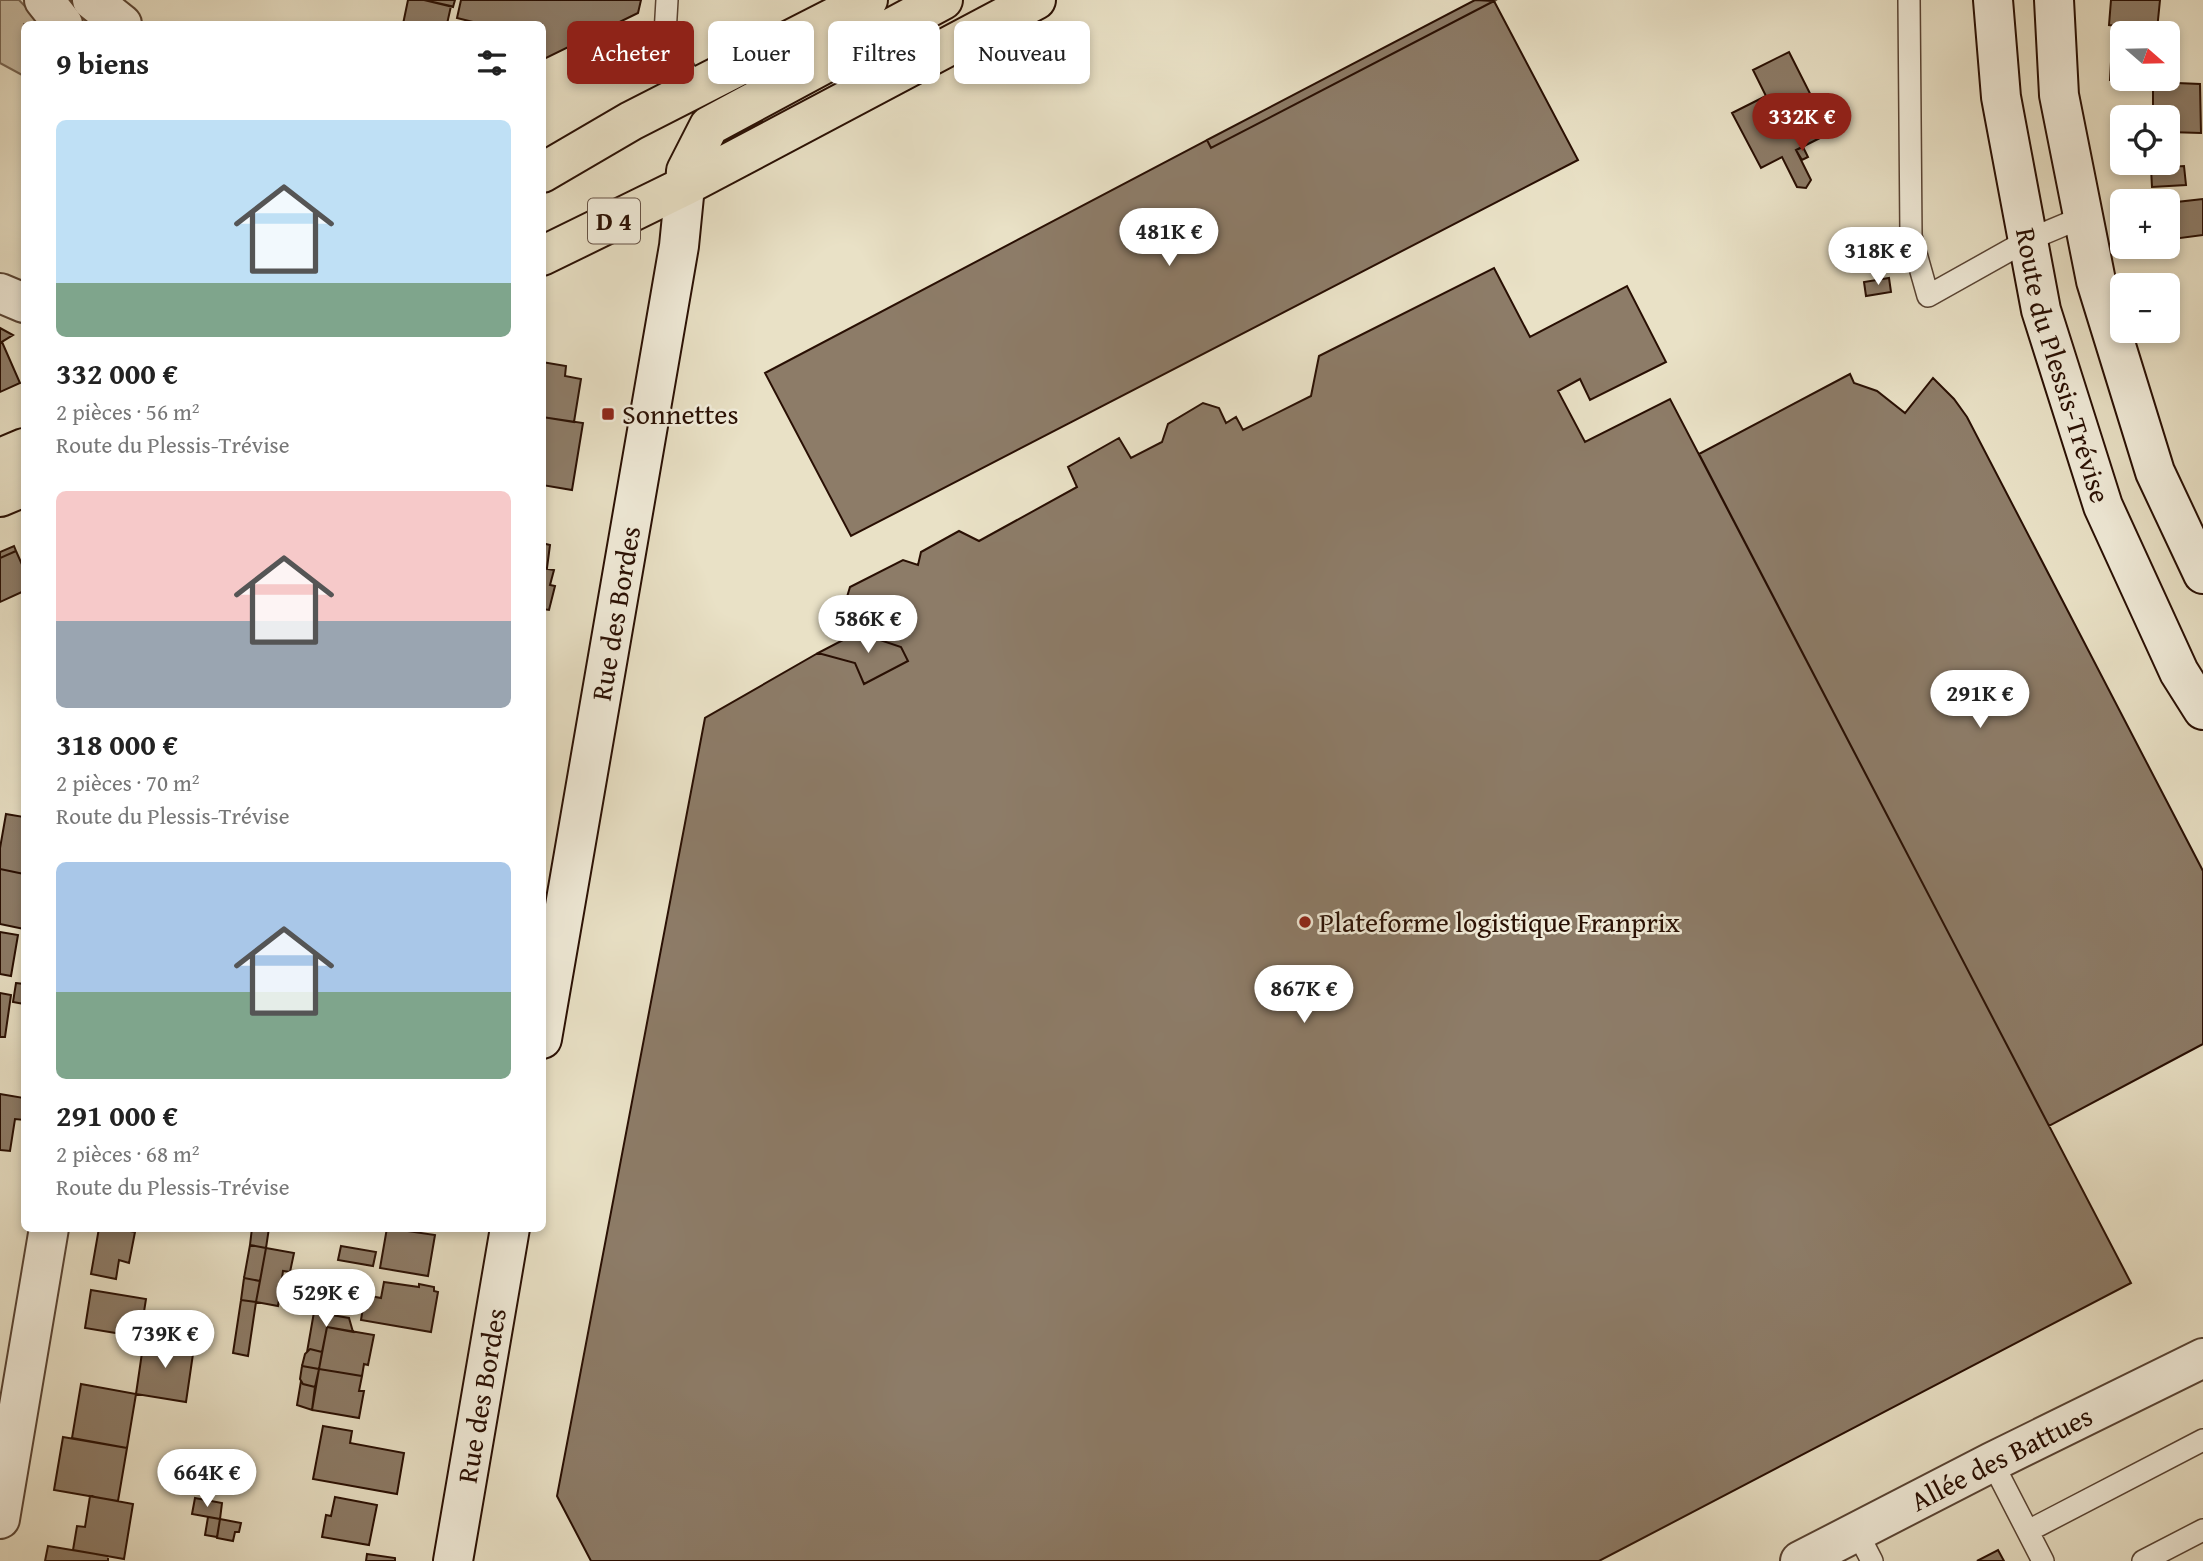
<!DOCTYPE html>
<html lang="fr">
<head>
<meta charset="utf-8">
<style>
	body { margin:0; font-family:"Gentium Book Plus",serif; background:#f6f6f6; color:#222; height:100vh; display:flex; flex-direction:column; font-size:26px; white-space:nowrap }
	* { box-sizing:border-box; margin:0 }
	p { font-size:23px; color:#767676 }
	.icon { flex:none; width:38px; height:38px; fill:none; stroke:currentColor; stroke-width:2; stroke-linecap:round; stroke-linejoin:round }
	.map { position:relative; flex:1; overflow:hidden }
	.panel { position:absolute; left:21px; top:21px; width:525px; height:1211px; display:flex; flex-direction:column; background:#fff; border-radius:10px; box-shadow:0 4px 10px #0003 }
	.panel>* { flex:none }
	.guide { position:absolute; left:567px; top:21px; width:665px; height:63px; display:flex; gap:14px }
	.needle { width:46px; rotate:110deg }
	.tools { position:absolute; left:2110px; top:21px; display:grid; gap:14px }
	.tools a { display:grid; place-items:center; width:70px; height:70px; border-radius:10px; background:#fff; box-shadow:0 4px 10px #0003; font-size:35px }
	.price { position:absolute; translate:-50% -60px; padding:0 16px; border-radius:24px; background:#fff; color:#222; font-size:23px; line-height:46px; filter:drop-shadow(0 2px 4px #0008) }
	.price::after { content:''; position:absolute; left:50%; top:42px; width:21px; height:16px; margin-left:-10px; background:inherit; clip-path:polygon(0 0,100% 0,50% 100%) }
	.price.selected { background:#8f2418; color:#fff }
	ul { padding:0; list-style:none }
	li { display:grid; align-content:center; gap:14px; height:371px; padding:0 35px }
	li span { display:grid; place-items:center; height:217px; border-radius:10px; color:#555 }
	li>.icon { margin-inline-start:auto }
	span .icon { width:126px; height:126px; fill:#fffc; stroke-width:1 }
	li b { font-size:30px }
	h2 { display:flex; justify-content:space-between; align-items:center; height:84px; padding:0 35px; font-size:30px }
	.chip { padding:0 24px; border-radius:10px; background:#fff; box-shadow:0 4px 10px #0003; font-size:24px; line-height:63px }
	.chip.selected { background:#8f2418; color:#fff }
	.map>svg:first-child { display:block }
	.green { fill:#c8bda5; stroke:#786654; stroke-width:2 }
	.building { fill:#8d7c68; stroke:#290f03; stroke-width:2 }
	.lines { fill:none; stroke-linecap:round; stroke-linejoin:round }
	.lane-casing { stroke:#594434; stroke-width:24 }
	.street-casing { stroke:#594434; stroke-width:42 }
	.secondary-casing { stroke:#290f03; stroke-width:42 }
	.primary-casing { stroke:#290f03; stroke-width:42 }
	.lane { stroke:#f1ecda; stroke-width:21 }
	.street { stroke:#f1ecda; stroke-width:38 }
	.secondary { stroke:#f1ecda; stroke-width:38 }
	.primary { stroke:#e9e1c6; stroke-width:38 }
	.poi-dot { fill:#8f2418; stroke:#f1ecda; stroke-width:2.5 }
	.labels { text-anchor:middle; stroke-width:5; stroke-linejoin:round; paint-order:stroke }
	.shield { fill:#f1ecda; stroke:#655144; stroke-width:2 }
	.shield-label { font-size:26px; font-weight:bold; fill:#290f03 }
	.street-label { font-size:28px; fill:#290f03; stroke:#f1ecda }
	.poi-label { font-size:28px; fill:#290f03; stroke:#f1ecda; text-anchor:start }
</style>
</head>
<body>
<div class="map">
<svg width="2203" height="1561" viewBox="0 0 2203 1561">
	<rect width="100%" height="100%" fill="#e9e1c6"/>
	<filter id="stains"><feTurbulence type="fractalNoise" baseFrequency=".00286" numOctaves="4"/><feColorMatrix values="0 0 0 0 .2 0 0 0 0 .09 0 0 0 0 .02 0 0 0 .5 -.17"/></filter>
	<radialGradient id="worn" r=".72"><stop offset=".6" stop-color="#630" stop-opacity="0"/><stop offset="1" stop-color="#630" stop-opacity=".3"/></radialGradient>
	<!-- green -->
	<path class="green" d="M0,0H19L42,24H24V76L0,63Z"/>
	<!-- building -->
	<path class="building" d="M408,0H424L451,6L447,24H403Z
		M424,0H455L453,7Z
		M461,0H641L638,13L542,60V24H481L457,18Z
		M1475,0L1494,1L1211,148L1207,140Z
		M2111,0H2160L2157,30L2109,25Z
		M1494,1L1578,160L851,536L765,373L1207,140L1211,148Z
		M2113,26L2157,30V33H2123V79H2153V82L2110,80Z
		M1789,52L1830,133L1796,150L1811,180L1806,188L1797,187L1782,157L1761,168L1732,113L1766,96L1753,70Z
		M2153,82L2200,84L2201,133L2168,132V117H2153Z
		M1803,147L1808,157L1802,160L1796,150Z
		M2184,166L2186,185L2152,187L2151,168Z
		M2203,199V235L2173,239L2168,203Z
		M1494,268L1530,337L1627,286L1666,362L1590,400L1580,379L1558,391L1585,442L1670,399L2131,1283L1599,1561H591L557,1496L705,718L818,653L855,663L864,684L908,661L901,647L865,635L847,597L850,587L903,560L918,565L921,552L959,531L979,541L1077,487L1068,467L1119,438L1131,458L1162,442L1168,424L1203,403L1219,408L1226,423L1236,417L1243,430L1311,396L1319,356Z
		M1889,278L1891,292L1866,296L1864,282Z
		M0,328L13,335L0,343Z
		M2,342L20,383L0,392V343Z
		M542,362L566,366L565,376L581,379L574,422L542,417Z
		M1850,374L1854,383L1877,391L1905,413L1933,378L1954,399L1967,417L2203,871V1044L2049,1126L1699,454Z
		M542,417L583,423L572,490L542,485Z
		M542,543L550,545L547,568H542Z
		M14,546L16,551L0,558V552Z
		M16,551L24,569V591L0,602V558Z
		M542,568L554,570L550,585L555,586L549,610L542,609Z
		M862,630L865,635L901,647L908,661L864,684L855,663L818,653Z
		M6,814L24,817V874L0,869V848Z
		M0,869L24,874V929L0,924Z
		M0,932L18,935L11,976L0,974Z
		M16,983L24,984V1004L13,1002Z
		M0,993L11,995L5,1037H0Z
		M0,1094L24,1098V1120L15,1119L10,1151L0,1150Z
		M99,1228H115L135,1232L129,1263L119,1260L116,1279L91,1274Z
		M252,1228H269L266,1248L250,1245Z
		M387,1228L435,1235L428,1276L380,1268Z
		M250,1245L266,1248L260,1281L244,1278Z
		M341,1246L376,1252L373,1266L338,1260Z
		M266,1248L294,1253L290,1272L283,1271L278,1306L256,1302Z
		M244,1278L260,1281L256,1302L241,1300Z
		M384,1282L419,1287V1284L434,1287V1291L438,1292L431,1332L361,1320L365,1295L381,1298Z
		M91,1290L146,1299L140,1337L85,1328Z
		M241,1300L256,1302L248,1356L233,1353Z
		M314,1312L349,1318L353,1332L327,1327L322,1352L310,1349L307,1352Z
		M327,1327L374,1335L368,1365L364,1364L362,1376L319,1369Z
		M144,1339L194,1347L186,1402L136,1394Z
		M310,1349L322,1352L319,1369L302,1366L305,1354Z
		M302,1366L319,1369L315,1387L303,1384L300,1379Z
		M319,1369L362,1376L359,1391H364L359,1418L312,1410Z
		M301,1381L303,1384L315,1387L312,1410L297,1405Z
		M81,1384L136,1394L127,1448L72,1438Z
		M323,1426L352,1431L350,1443L404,1453L397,1494L313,1479Z
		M63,1437L127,1448L118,1501L54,1490Z
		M90,1496L133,1504L124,1559L73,1550L77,1526L85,1527Z
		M335,1497L377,1505L369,1545L322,1537L326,1515L331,1516Z
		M195,1498L222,1503L220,1519L192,1514Z
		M208,1517L220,1519L217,1537L205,1535Z
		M220,1519L241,1523L239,1532H235L233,1541L217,1538Z
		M48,1546L108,1556V1561H45Z
		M1998,1550L2004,1561H1977Z
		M367,1554L395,1558V1561H366Z"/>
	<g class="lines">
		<defs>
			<path id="lane" d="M667,0L665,34L695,89
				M1909,0L1911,236L1928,296L2028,240L2083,217
				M1992,1462L2043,1561
				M2028,1531L2203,1440
				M1857,1532L1872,1561
				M2143,1561L2203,1530"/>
			<g id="street">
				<path d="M44,0L63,24"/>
				<path d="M92,0L122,24"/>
				<path d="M0,293L24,303"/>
				<path d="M0,1519L49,1228"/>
				<path id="s1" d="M1800,1561L1992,1462L2203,1358"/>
			</g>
			<g id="secondary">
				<path id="s2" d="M1993,0L2001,97L2041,310L2103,506L2179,672L2203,710"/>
				<path d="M2054,0L2059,95L2096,281L2155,472L2203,574"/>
				<path id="s3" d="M542,1039L679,246L685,186"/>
				<path id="s4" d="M453,1561L510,1228"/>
			</g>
			<path id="primary" d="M542,173L631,121L868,0
				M685,186L686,171L709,126L943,0
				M542,256L685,186L1036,0
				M0,458L24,448
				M0,497L24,487"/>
		</defs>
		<!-- lane casing -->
		<use href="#lane" class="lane-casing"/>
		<!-- street casing -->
		<use href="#street" class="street-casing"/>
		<!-- secondary casing -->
		<use href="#secondary" class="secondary-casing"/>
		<!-- primary casing -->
		<use href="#primary" class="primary-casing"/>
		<!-- lane -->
		<use href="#lane" class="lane"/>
		<!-- street -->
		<use href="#street" class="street"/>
		<!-- secondary -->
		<use href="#secondary" class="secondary"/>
		<!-- primary -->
		<use href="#primary" class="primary"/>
	</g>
	<!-- markers -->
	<g class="poi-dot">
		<rect x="601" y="407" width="14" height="14" rx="3.5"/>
		<circle cx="1305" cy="922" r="7"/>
	</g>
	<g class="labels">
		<!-- shield labels -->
		<rect class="shield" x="588" y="198.5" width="52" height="45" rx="5"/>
		<g class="shield-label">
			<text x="614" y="230">D 4</text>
		</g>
		<!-- street labels -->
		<g class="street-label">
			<text dy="10" stroke="none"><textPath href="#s2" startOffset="373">Route du Plessis-Trévise</textPath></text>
			<text dy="10" stroke="none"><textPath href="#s3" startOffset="432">Rue des Bordes</textPath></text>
			<text dy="10" stroke="none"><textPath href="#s4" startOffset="168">Rue des Bordes</textPath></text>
			<text dy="10" stroke="none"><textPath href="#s1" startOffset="226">Allée des Battues</textPath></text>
		</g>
		<!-- poi labels -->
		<g class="poi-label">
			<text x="622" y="424">Sonnettes</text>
			<text x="1319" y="932">Plateforme logistique Franprix</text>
		</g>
	</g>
	<rect width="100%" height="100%" filter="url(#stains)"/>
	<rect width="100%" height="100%" fill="url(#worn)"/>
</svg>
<div class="tools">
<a><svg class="needle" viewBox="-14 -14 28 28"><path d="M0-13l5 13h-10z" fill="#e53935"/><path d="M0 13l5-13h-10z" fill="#767676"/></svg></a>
<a><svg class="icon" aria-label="locate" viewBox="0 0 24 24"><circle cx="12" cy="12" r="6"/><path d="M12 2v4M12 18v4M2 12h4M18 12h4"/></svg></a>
<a>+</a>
<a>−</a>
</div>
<b class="price selected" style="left:1802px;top:153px">332K €</b>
<b class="price" style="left:1169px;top:268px">481K €</b>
<b class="price" style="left:1878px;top:287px">318K €</b>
<b class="price" style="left:868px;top:655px">586K €</b>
<b class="price" style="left:1980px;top:730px">291K €</b>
<b class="price" style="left:1304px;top:1025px">867K €</b>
<b class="price" style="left:326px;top:1329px">529K €</b>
<b class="price" style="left:165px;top:1370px">739K €</b>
<b class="price" style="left:207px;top:1509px">664K €</b>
<div class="guide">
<a class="chip selected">Acheter</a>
<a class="chip">Louer</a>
<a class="chip">Filtres</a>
<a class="chip">Nouveau</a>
</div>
<section class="panel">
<h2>9 biens<svg class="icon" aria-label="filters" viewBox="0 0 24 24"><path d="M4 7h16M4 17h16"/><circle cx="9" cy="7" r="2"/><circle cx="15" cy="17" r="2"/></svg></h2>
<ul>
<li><span style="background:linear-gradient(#bfe0f5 75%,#7fa58c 0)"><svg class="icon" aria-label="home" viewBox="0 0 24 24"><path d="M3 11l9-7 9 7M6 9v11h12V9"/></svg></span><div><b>332 000 €</b><p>2 pièces · 56 m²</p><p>Route du Plessis-Trévise</p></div></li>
<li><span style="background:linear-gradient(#f6c9c9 60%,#9aa5b1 0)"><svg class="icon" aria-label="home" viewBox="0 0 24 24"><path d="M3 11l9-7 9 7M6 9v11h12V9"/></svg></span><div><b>318 000 €</b><p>2 pièces · 70 m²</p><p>Route du Plessis-Trévise</p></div></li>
<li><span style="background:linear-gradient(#a9c7e8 60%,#7fa58c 0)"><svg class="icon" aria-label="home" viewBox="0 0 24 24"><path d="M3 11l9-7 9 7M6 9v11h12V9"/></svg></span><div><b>291 000 €</b><p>2 pièces · 68 m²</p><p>Route du Plessis-Trévise</p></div></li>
</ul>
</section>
</div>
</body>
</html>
